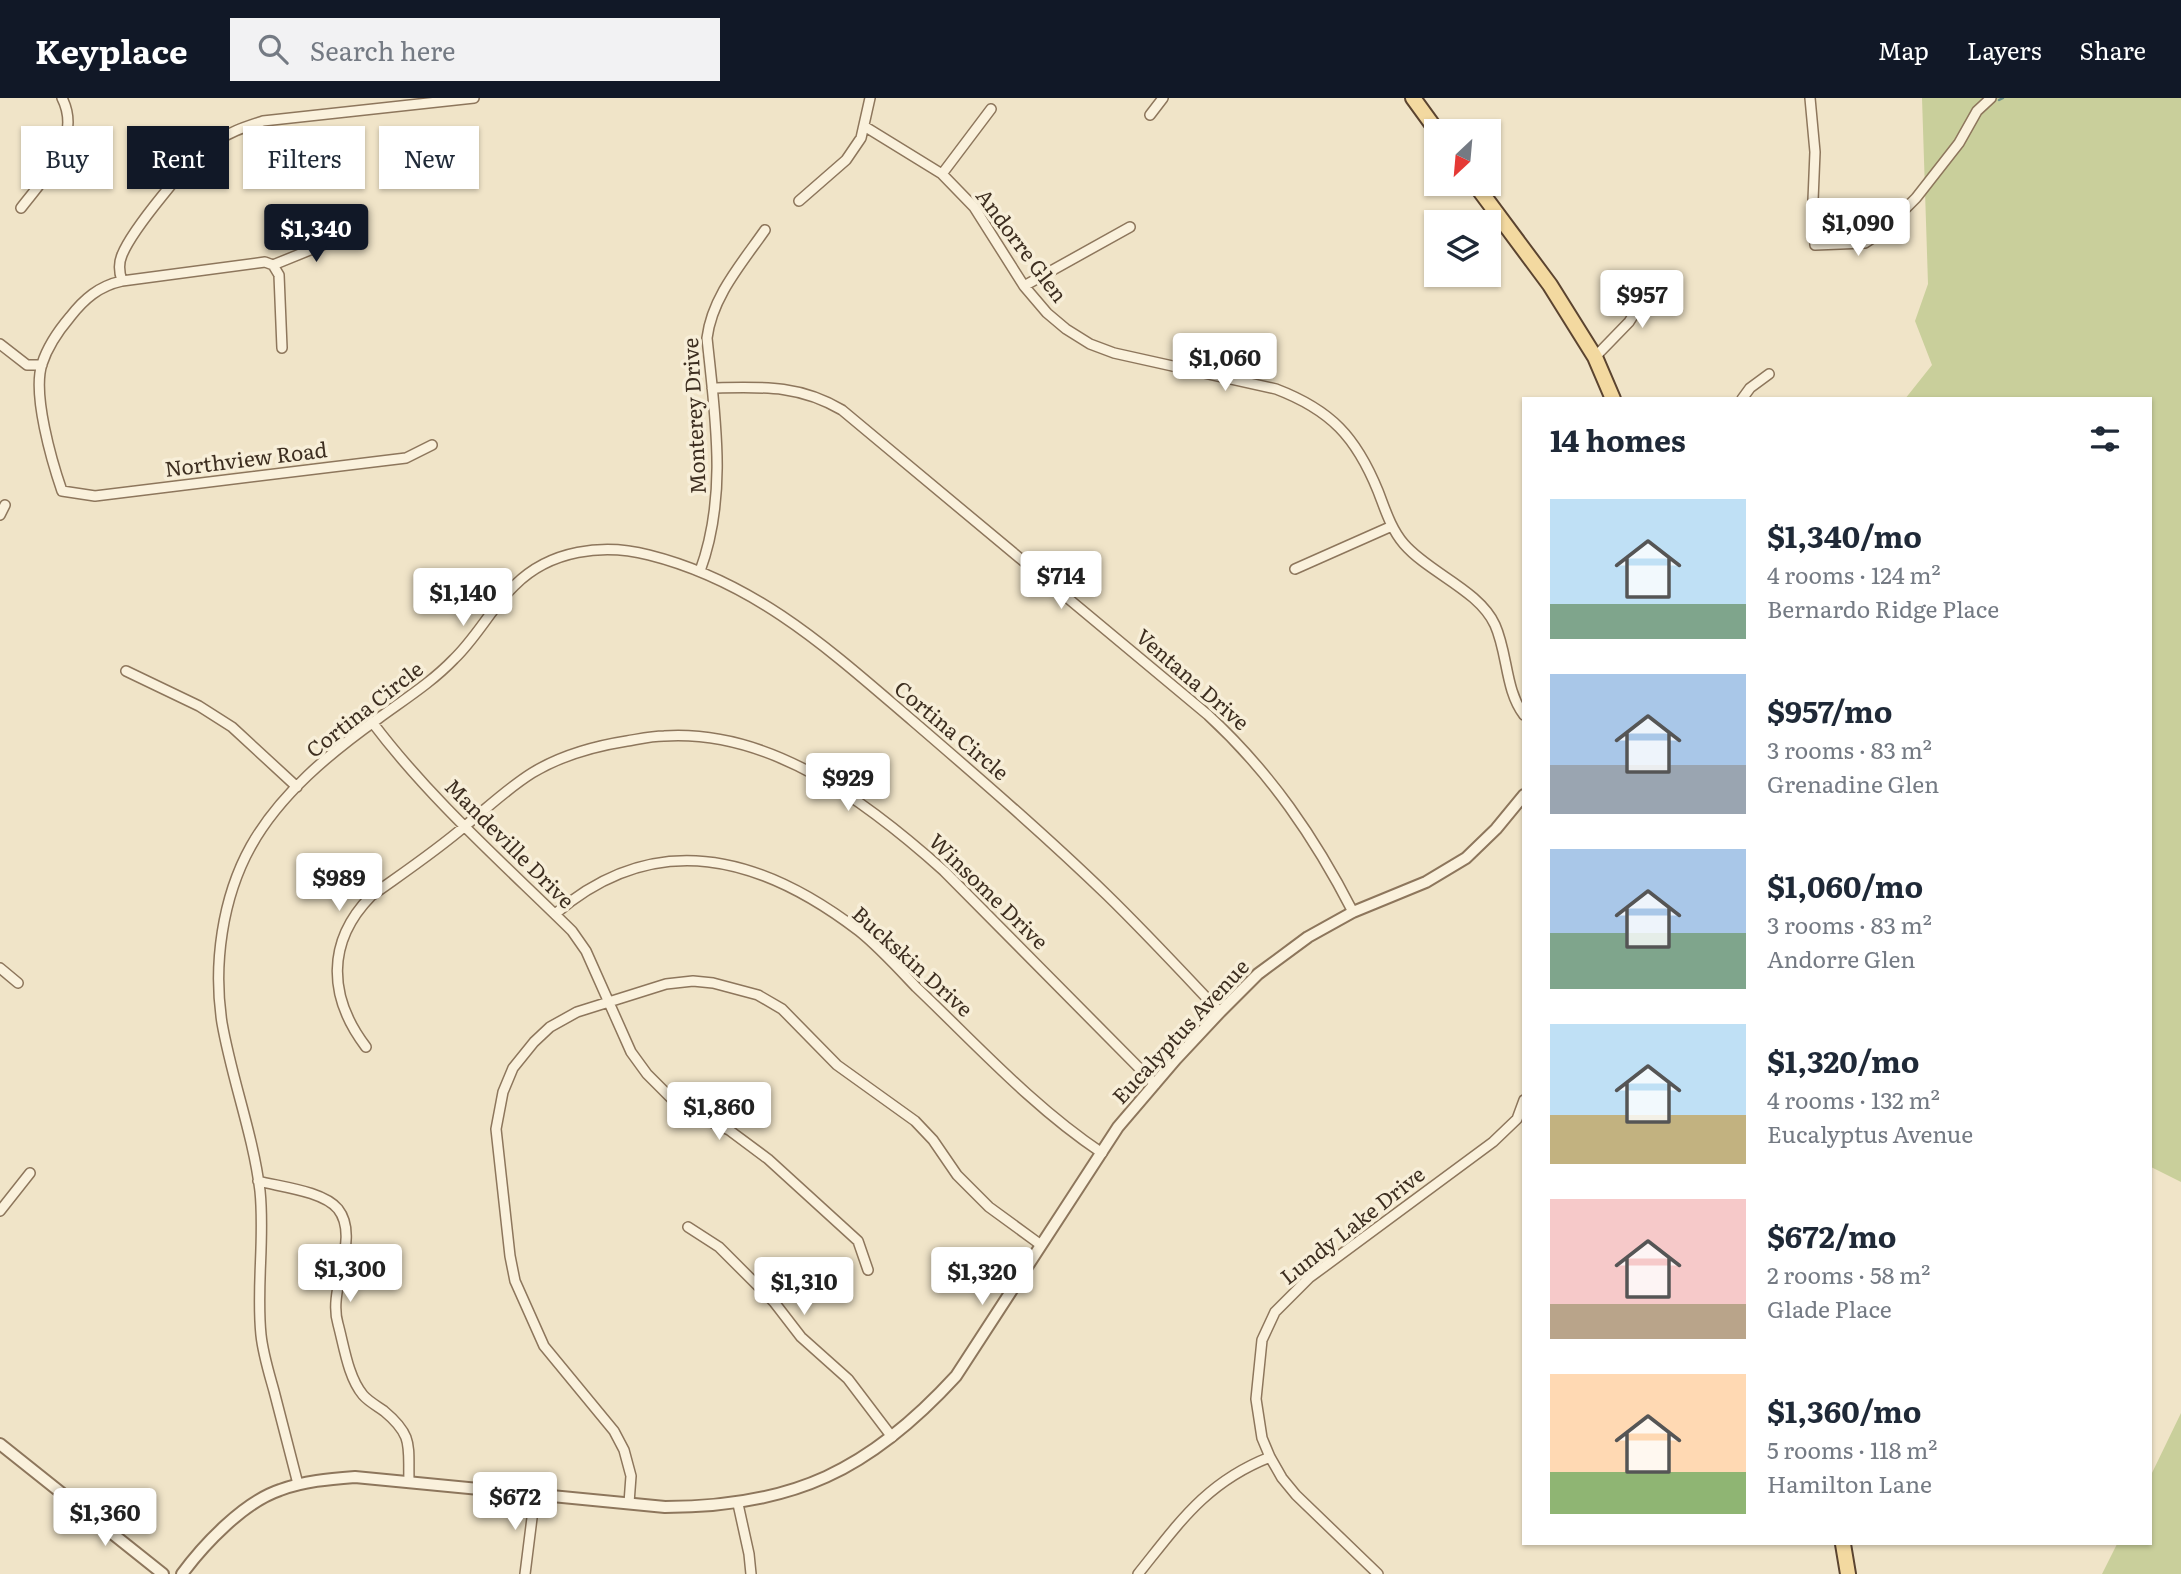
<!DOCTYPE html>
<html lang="en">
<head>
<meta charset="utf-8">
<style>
	body { margin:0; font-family:Literata,serif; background:#f2f2f3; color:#1f2937; height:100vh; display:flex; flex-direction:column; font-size:26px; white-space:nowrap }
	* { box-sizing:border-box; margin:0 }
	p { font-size:23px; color:#747a83 }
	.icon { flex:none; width:38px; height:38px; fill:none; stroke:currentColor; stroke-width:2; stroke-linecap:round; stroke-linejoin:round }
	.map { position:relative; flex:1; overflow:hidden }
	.details { position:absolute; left:1522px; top:299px; width:630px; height:1148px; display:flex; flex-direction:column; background:#fff; border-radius:0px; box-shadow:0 2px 5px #0004 }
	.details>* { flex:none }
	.banner { position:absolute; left:21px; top:28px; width:665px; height:63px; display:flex; gap:14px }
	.needle { width:46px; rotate:206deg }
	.buttons { position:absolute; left:1424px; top:21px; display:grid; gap:14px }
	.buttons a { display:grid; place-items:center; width:77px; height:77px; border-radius:0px; background:#fff; box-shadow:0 2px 5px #0004; font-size:35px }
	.price { position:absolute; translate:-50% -60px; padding:0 16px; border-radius:7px; background:#fff; color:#222; font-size:23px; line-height:46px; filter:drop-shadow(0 2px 4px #0008) }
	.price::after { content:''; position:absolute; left:50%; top:42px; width:21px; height:16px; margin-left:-10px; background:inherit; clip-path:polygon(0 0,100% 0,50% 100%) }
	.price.selected { background:#111827; color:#fff }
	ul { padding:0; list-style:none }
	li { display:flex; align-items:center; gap:21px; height:175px; padding:0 28px }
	li span { display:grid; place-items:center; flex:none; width:196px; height:140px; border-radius:0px; color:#555 }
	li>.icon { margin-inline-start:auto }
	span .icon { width:84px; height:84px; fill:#fffc; stroke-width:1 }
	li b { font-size:30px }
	h2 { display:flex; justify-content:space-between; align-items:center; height:84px; padding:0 28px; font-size:30px }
	.tag { padding:0 24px; border-radius:0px; background:#fff; box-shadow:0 2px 5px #0004; font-size:24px; line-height:63px }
	.tag.selected { background:#111827; color:#fff }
	header { display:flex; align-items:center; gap:42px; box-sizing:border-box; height:98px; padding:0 35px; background:#111827; color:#fff }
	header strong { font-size:33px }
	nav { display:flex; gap:38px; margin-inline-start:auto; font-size:24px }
	.search { width:490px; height:63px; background:#f2f2f3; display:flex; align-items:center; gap:18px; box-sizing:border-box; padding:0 24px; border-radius:0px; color:#747a83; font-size:26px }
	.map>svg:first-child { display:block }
	.green { fill:#c9cf9b }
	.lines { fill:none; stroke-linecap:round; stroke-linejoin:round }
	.stream { stroke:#6f938a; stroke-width:2.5 }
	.minor-casing { stroke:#8d765c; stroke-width:12 }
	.tertiary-casing { stroke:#8d765c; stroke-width:14 }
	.primary-casing { stroke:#5b4430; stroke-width:18 }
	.minor { stroke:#faf1dc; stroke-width:9 }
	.tertiary { stroke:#faf1dc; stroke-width:10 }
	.primary { stroke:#f3d9a0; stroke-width:14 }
	.labels { text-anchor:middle; stroke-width:7; stroke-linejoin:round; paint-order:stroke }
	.street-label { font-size:21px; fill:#3d2e20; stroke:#f7eed8 }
</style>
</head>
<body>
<header>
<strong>Keyplace</strong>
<div class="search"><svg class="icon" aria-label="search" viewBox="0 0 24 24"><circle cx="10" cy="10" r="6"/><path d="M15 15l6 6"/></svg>Search here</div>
<nav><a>Map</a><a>Layers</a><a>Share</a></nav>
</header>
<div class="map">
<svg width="2181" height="1476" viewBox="0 0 2181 1476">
	<rect width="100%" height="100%" fill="#f0e4c8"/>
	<!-- green -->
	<path class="green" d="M1922,0H2181V1084L2151,1069V301H1905L1932,267L1915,223L1928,186Z
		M2181,1315V1476H2102L2117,1446H2151V1377Z"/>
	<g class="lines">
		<!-- stream -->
		<path class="stream" d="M1999,2L2003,0"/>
		<defs>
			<path id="minor" d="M1810,0L1815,54L1813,102L1815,147L1865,145L1882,134L1916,100L1959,45L1977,13L1991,0
				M1150,17L1163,0
				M864,28L942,76L974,109L1024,188L1047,215L1066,231L1090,246L1114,255L1276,291C1331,312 1356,339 1378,393C1385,411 1391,431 1404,446C1429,475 1479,492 1495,527C1508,556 1505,592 1524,617
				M942,76L991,11
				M799,103L846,62L861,40L870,0
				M21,110C44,80 83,41 62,0
				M273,167L347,137
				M122,183C119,174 118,166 122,157C132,132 191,59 213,45C229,34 245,29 263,23L474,0
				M1024,188L1130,129
				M0,246L27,267H42
				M282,250L279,177L273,167L265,164L122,183C99,188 84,201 70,219C59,232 47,250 42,266C32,296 52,364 62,393L95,398L406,360L432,347
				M1595,259L1629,224L1657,180
				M712,290C761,289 798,286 842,312L1208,617C1270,674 1315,740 1353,814
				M1742,301L1750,290L1769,276
				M0,417L5,407
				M1295,471L1392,428
				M700,473C728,397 715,318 707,240C712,199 742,165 765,132
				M126,573L199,608L232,629L297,689
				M372,624C430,701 503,765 572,833L586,853L631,954L647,976L675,1004L693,1016L729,1032L768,1061L858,1143L868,1172
				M555,816C656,729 761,758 859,833C879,849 898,870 916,889C976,946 1033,1009 1102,1055
				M0,870L18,885
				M366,949C328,899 326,844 371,798C403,775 436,753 465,728C487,710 508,690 532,675C560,658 595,648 627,643C639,641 652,638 664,638C772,631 868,705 944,773L1155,986
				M258,1083C281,1089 323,1093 338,1111C361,1140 327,1191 338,1226C344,1248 348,1279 363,1297C368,1303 377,1308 384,1313C414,1338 408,1348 409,1384
				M0,1113L30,1075
				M688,1129L719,1149L774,1204L801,1239L848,1281L892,1339
				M298,1386C290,1355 282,1324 274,1293C269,1275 263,1256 261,1237C256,1189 265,1141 260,1093C253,1036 232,982 222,925C213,867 222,800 251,748C280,696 331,654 379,620C405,601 432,584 454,561C477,539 492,509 515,487C550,452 603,445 649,457C757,484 832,554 914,624C979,680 1045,737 1107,797C1146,835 1183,875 1220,914
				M629,1405L631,1378L624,1352L614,1333L544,1248L515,1183L510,1158L496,1031L503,994L513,970L534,944L550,929L577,914L666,886L693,883L713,885L758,897L782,911L837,967L915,1023L933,1042L957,1077L989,1109L1041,1147
				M738,1406L749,1456L751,1476
				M525,1476L535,1396
				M1138,1476C1179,1425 1206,1384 1270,1359
				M1378,1476L1296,1397L1282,1380L1270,1359L1262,1340L1256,1301L1262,1242L1275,1214L1309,1180L1493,1044L1517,1021L1524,1002"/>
			<path id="tertiary" d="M0,1346L163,1476
				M182,1476C204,1446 244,1404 280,1392C304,1383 329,1381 355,1379L665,1409C793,1409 870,1372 956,1278L1118,1029L1176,961L1220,914L1258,876L1308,839L1353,814L1426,784L1466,760L1496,731L1524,697"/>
			<path id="primary" d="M1413,0L1437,33
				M1475,86L1550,187L1595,259L1613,301
				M1843,1446L1848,1476"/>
		</defs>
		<!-- minor casing -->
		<use href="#minor" class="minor-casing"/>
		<!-- tertiary casing -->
		<use href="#tertiary" class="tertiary-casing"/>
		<!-- primary casing -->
		<use href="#primary" class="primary-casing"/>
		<!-- minor -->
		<use href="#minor" class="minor"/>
		<!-- tertiary -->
		<use href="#tertiary" class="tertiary"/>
		<!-- primary -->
		<use href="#primary" class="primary"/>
	</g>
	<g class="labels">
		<!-- street labels -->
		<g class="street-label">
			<text transform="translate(1021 148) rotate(53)" y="7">Andorre Glen</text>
			<text transform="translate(695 318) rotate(-93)" y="7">Monterey Drive</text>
			<text transform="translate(246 362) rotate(-7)" y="7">Northview Road</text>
			<text transform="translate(1192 582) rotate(41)" y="7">Ventana Drive</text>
			<text transform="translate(365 612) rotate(-38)" y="7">Cortina Circle</text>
			<text transform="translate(951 633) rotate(40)" y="7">Cortina Circle</text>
			<text transform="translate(509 746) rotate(45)" y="7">Mandeville Drive</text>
			<text transform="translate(988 794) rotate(44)" y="7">Winsome Drive</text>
			<text transform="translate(912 864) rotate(42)" y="7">Buckskin Drive</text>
			<text transform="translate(1181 934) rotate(-47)" y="7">Eucalyptus Avenue</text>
			<text transform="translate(1353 1128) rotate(-38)" y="7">Lundy Lake Drive</text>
		</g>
	</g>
</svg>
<div class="buttons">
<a><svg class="needle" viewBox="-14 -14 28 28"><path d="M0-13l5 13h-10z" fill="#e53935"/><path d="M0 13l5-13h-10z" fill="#747a83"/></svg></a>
<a><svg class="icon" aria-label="layers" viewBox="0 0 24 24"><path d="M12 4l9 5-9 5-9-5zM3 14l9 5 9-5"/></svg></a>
</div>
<b class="price" style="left:1858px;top:160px">$1,090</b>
<b class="price selected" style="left:316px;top:166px">$1,340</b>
<b class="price" style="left:1642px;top:232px">$957</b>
<b class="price" style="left:1225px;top:295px">$1,060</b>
<b class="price" style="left:1061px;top:513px">$714</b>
<b class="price" style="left:463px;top:530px">$1,140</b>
<b class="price" style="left:848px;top:715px">$929</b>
<b class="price" style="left:339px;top:815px">$989</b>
<b class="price" style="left:719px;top:1044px">$1,860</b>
<b class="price" style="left:350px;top:1206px">$1,300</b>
<b class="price" style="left:982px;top:1209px">$1,320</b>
<b class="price" style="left:804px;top:1219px">$1,310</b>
<b class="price" style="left:515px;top:1434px">$672</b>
<b class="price" style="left:105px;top:1450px">$1,360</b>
<div class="banner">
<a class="tag">Buy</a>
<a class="tag selected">Rent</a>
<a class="tag">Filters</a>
<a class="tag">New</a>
</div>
<section class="details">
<h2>14 homes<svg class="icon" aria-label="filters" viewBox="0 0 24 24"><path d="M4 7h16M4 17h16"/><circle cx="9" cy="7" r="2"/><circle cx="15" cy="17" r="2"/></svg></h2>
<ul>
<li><span style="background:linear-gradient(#bfe0f5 75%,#7fa58c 0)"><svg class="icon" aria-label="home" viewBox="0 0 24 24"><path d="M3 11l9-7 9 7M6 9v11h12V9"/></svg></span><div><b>$1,340/mo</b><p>4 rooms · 124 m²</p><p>Bernardo Ridge Place</p></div></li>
<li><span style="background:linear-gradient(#a9c7e8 65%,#9aa5b1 0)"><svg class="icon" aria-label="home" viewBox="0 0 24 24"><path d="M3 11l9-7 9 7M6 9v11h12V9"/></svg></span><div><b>$957/mo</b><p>3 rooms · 83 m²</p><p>Grenadine Glen</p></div></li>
<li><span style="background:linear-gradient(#a9c7e8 60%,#7fa58c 0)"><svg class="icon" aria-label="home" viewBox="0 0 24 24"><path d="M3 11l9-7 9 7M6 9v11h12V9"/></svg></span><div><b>$1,060/mo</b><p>3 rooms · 83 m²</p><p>Andorre Glen</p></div></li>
<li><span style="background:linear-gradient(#bfe0f5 65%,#c2b280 0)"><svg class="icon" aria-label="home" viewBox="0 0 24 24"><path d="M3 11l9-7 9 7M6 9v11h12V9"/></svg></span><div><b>$1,320/mo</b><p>4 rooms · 132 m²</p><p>Eucalyptus Avenue</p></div></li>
<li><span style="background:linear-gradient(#f6c9c9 75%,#b9a48a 0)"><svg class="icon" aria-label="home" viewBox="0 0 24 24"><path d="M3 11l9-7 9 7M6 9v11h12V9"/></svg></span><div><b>$672/mo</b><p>2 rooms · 58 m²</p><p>Glade Place</p></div></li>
<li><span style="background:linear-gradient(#ffd9b3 70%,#8fb573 0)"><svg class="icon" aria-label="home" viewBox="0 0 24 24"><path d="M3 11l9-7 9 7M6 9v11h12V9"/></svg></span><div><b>$1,360/mo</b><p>5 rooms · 118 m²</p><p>Hamilton Lane</p></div></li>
</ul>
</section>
</div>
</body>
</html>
